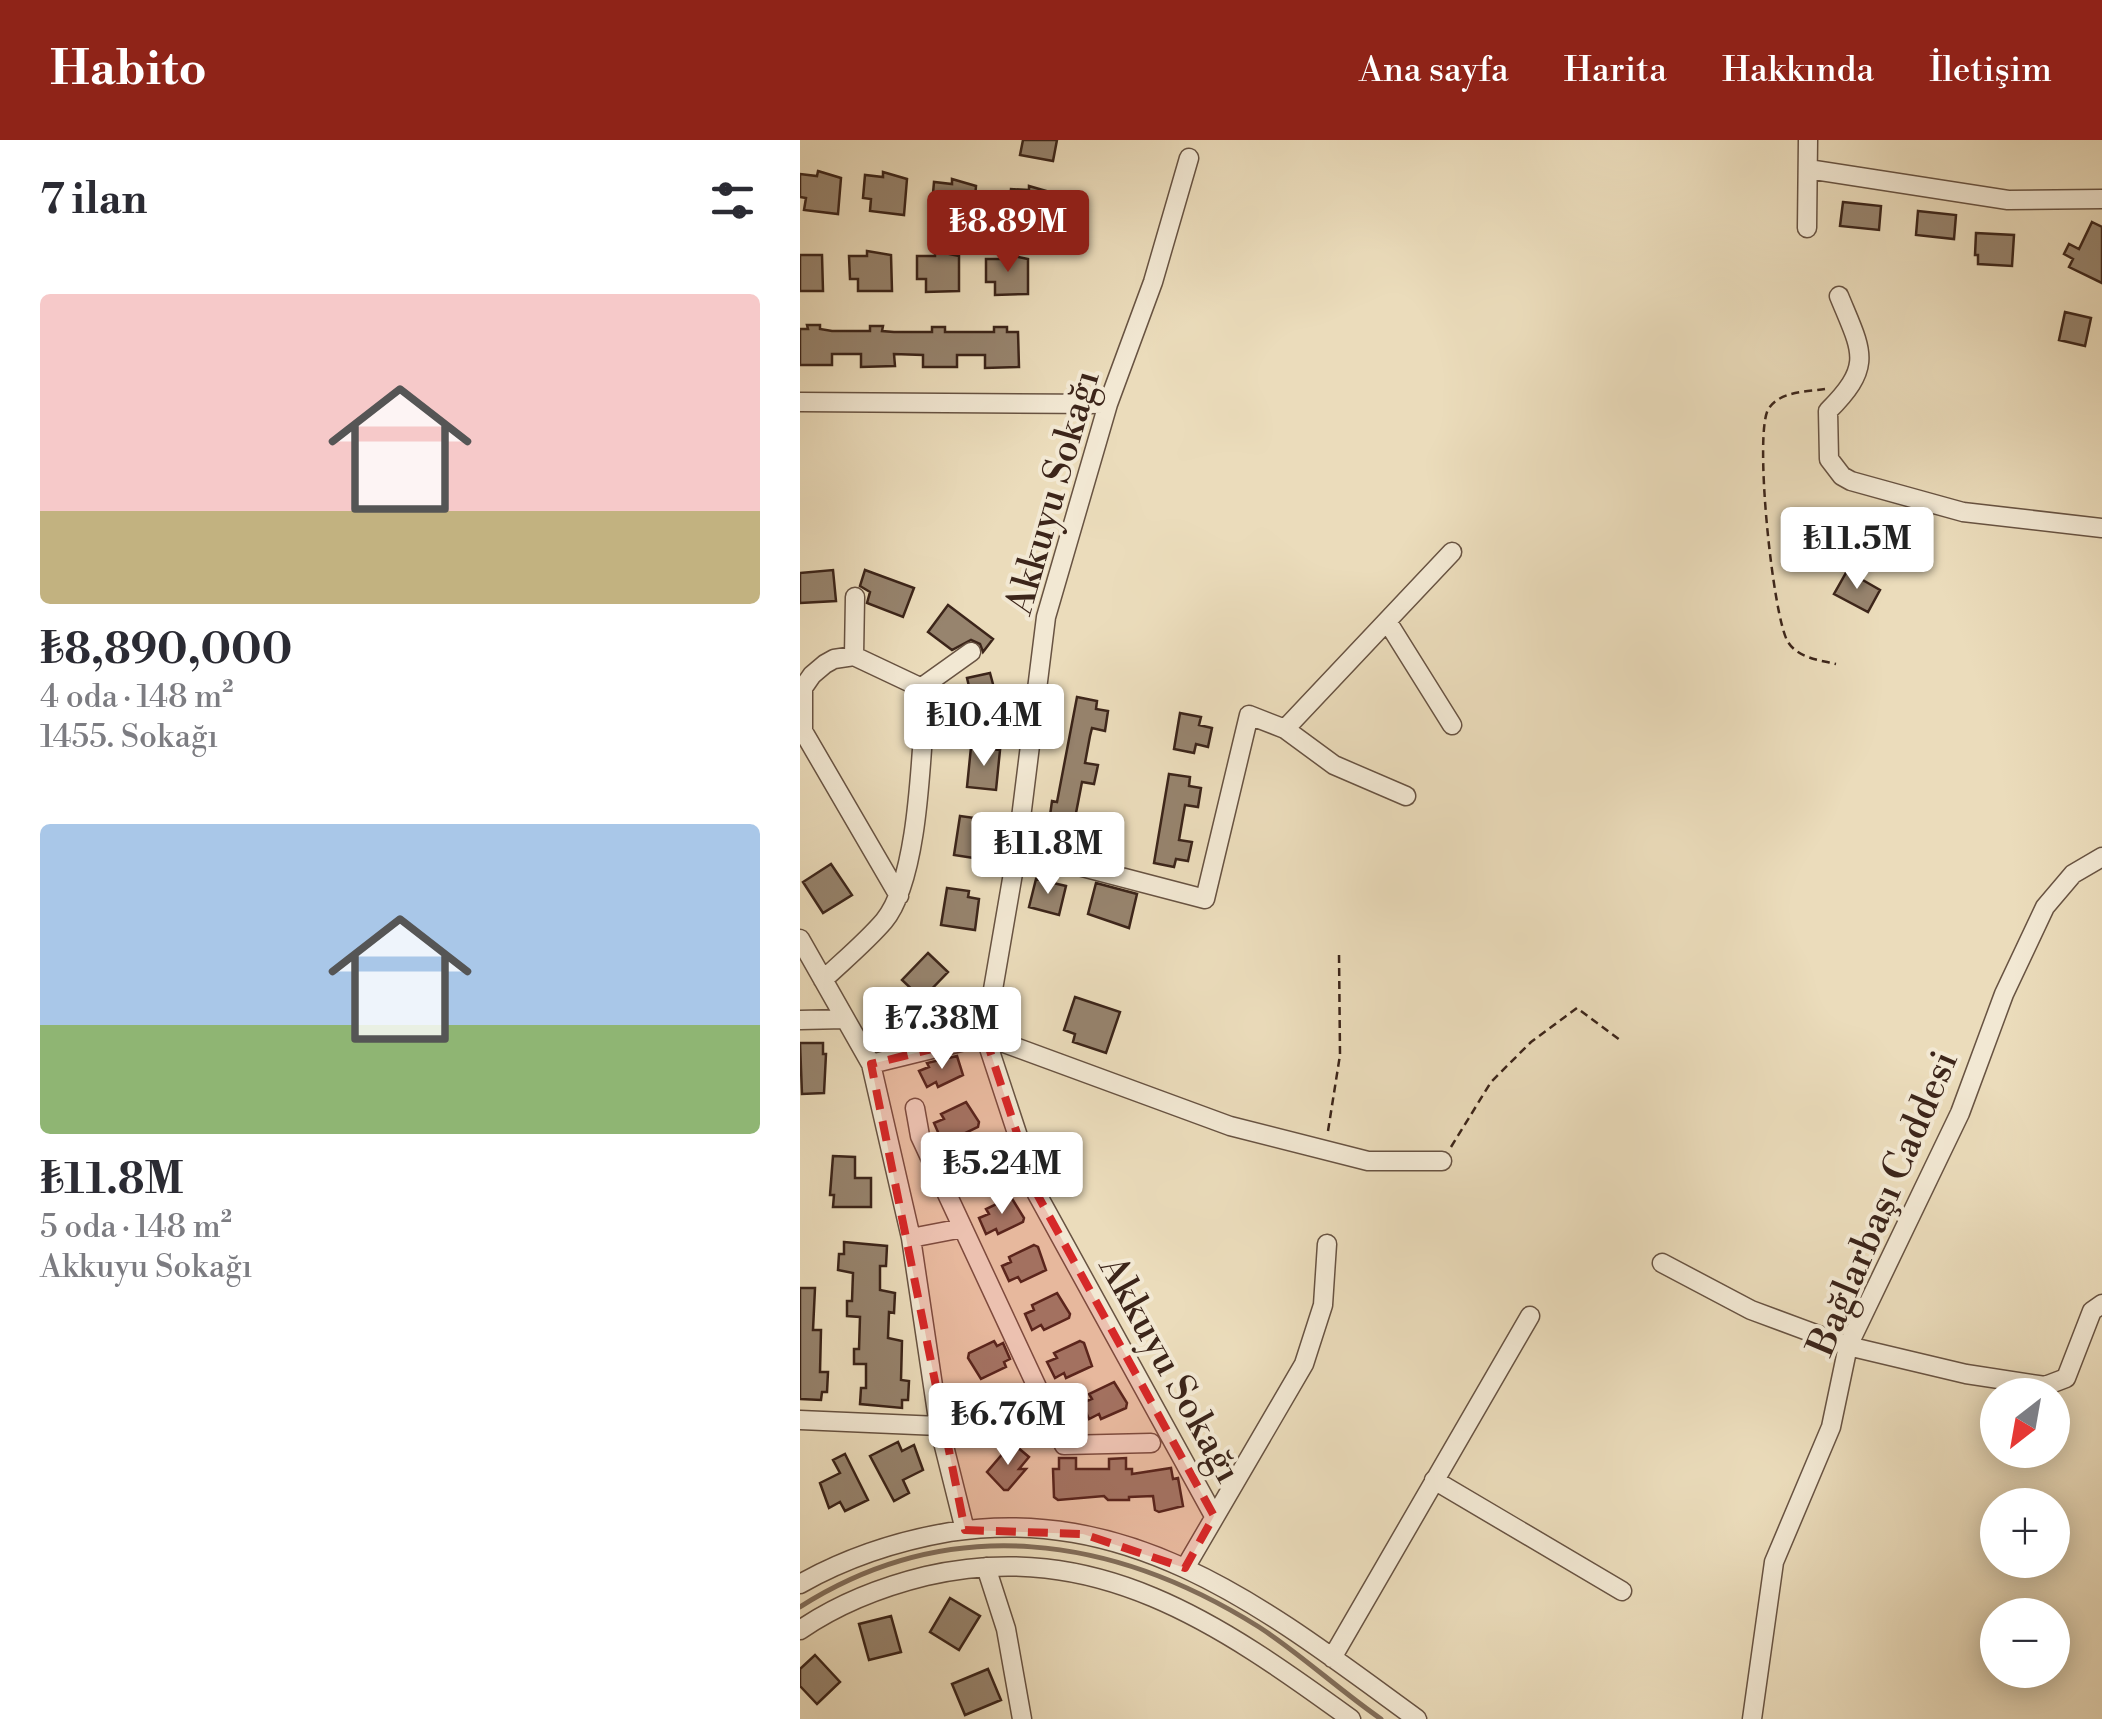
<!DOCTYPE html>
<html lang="tr">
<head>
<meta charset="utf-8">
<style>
	body { margin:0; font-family:"Libre Bodoni",serif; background:#f2f2f3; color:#2b2b33; height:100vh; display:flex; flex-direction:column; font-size:38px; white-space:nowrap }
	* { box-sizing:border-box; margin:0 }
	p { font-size:32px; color:#7c7c81 }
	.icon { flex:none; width:55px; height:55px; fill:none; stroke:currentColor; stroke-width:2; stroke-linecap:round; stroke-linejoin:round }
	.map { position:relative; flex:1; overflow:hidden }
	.panel { display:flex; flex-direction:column; background:#fff; width:800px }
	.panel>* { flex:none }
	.needle { width:65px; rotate:211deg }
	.fabs { position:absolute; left:1180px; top:1238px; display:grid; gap:20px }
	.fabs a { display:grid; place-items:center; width:90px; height:90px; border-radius:50%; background:#fff; box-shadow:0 5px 25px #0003; font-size:50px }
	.price { position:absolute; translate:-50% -85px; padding:0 22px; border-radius:10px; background:#fff; color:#222; font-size:32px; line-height:65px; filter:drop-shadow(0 2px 5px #0008) }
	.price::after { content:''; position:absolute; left:50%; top:60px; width:30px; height:22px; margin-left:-15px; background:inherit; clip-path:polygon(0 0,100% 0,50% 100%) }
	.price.active { background:#8f2418; color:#fff }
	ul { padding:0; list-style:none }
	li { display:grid; align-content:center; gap:20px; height:530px; padding:0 40px }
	li span { display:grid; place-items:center; height:310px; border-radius:10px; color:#555 }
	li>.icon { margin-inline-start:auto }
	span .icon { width:180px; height:180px; fill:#fffc; stroke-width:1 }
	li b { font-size:42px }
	h2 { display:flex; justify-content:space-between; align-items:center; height:120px; padding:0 40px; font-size:42px }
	header { display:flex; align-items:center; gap:60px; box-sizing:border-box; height:140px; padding:0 50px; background:#8f2418; color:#fff }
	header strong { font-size:48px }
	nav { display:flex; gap:55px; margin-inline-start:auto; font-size:35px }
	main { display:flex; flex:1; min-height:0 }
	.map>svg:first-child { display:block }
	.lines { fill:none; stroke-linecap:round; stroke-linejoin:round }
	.stream { stroke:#826e5a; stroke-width:5 }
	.building { fill:#97846e; stroke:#3c251a; stroke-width:2.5 }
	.minor-casing { stroke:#685342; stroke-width:21 }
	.path { stroke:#3c251a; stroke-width:2.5; stroke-dasharray:8 5; stroke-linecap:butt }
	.minor { stroke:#f2e8d3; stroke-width:18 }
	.marked { fill:#d62828; fill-opacity:0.2; stroke:#d62828; stroke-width:8; stroke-dasharray:20 12; stroke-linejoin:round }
	.labels { text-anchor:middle; stroke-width:8; stroke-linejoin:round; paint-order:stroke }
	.street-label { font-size:38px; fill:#3c251a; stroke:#f2e8d3 }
</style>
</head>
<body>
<header>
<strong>Habito</strong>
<nav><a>Ana sayfa</a><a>Harita</a><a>Hakkında</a><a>İletişim</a></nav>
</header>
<main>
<section class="panel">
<h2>7 ilan<svg class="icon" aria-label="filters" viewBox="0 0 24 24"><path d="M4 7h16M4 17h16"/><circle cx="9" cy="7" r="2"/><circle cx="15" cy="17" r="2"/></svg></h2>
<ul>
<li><span style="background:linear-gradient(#f6c9c9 70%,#c2b280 0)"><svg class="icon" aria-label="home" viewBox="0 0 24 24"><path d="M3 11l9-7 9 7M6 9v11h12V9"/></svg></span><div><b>₺8,890,000</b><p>4 oda · 148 m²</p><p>1455. Sokağı</p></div></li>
<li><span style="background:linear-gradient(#a9c7e8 65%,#8fb573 0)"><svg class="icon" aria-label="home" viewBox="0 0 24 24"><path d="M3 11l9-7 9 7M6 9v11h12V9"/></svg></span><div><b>₺11.8M</b><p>5 oda · 148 m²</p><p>Akkuyu Sokağı</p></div></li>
</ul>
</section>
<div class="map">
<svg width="1302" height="1579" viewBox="0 0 1302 1579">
	<rect width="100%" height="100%" fill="#ebdcbb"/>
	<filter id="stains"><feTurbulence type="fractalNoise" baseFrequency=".002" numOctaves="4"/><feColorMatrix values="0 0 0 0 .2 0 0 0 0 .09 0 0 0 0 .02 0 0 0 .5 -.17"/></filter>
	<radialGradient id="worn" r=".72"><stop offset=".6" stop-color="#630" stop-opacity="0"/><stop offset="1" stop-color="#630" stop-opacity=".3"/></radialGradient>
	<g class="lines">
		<!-- stream -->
		<path class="stream" d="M0,1467C151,1371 314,1396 459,1487C502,1515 539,1550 581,1579"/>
	</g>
	<!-- building -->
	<path class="building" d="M223,0H257L253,21L220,15Z
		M18,31L41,38L38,74L4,70L6,58L0,57V34L17,36Z
		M83,32L107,39L104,75L70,71L71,59L63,58L65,35L83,37Z
		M152,39L176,46L173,82L139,78L140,66L132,65L134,42L152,44Z
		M229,46L253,53L249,88L216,85L217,73L209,72L211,49L229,50Z
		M1043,62L1081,66L1079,90L1040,86Z
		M1118,71L1156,75L1154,99L1116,95Z
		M1292,82L1302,87V143L1269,127L1273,119L1264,114L1269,104L1279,109Z
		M1176,93L1214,95L1212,126L1178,124V115H1175Z
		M67,111L91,115L92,151H58V139H50L49,116H67Z
		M135,111L159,116V151L126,152V139H117V116H135Z
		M204,114L228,119V154L195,155V142H186V119H204Z
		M0,115H22L23,151H0Z
		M1265,172L1291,178L1285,206L1259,200Z
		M7,185H20V189L32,191H70V186H83L82,191L94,192H132V187H145V192H194V187H207V192H218L219,227L185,228V215H157V227H123V215L94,214L95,226L61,227V214H32V225H0V189H8Z
		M33,430L36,461L0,463V433Z
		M65,430L114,448L103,477L67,463L70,452L60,446Z
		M1047,431L1080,450L1068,472L1034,454Z
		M148,465L193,499L183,512L180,504L171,500L152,510L128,492Z
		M190,533L200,570L176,576L167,538Z
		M277,557L297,561L296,569L308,571L305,591L292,588L290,596L285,623L298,625L294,644L282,642L276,673L289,675L286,700L254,696V691L248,690L252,661L257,662Z
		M380,573L401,577L399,585L412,588L408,607L396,604L394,613L374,609Z
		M171,607L200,610L196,650L167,647Z
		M369,634L390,637L389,646L401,648L398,667L385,665L379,700L392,702L388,721L376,719L374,727L354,723Z
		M160,676L182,679L181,685L193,686L187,720L154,715Z
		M31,724L52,755L23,773L3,742Z
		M236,739L266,746L259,775L229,767Z
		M296,743L337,754L329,788L288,774Z
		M147,748L169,751L168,757L179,759L175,790L141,785Z
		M128,813L148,832L122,859L102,840Z
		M275,857L320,872L306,913L273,902L275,894L264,890Z
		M0,903H23V914H26L24,953L2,954Z
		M157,916L163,935L138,947L136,942L127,947L119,931L129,927L127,923Z
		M166,962L179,982L178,987L153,999L151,994L141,999L134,983L144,979L141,974Z
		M189,1010L193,1013L201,1036L176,1047L173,1042L164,1047L157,1032L166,1027L164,1022Z
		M33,1016L55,1017V1038H71V1067H33L34,1055H30Z
		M211,1057L224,1078L223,1082L198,1094L196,1089L186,1094L179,1078L189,1074L186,1069Z
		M44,1102L87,1106L86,1126H80V1150L95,1153L94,1173L89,1172L88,1198L102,1201L101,1240L109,1241L108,1260H102V1268L60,1264L61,1248H66V1224H54V1209H59L60,1177L47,1176V1161H52L53,1133L38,1130L39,1114H44Z
		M234,1105L238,1107L246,1130L221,1142L218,1137L209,1141L202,1126L211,1122L209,1117Z
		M0,1148H15L13,1190H21L20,1232H28L27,1252H22L21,1260L0,1259Z
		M257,1153L270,1174L269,1178L244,1190L241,1185L232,1190L225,1174L234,1170L232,1165Z
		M194,1201L197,1206L203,1203L210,1219L204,1222L206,1227L181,1239L168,1218L169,1213Z
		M280,1201L284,1203L292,1226L266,1238L264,1233L255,1238L247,1222L257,1218L254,1213Z
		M314,1242L327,1263L326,1268L301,1279L299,1274L289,1279L282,1263L292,1259L289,1254Z
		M200,1256L202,1261L212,1256L219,1271L210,1276L212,1281L187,1293L183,1290L175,1268Z
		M98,1302L102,1311L114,1305L123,1330L103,1340L109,1353L94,1361L70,1316Z
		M216,1306L229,1317L219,1329H226L208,1350H204L187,1332L205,1311L209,1314Z
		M45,1314L68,1360L45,1371L40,1362L29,1368L20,1343L40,1333L33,1320Z
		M259,1318H276V1329H309V1319L326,1318V1329H332V1334L371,1328L373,1339L378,1338L383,1366L359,1372L355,1370L353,1356L329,1357V1360H308L304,1356L258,1360L254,1357L253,1329H259Z
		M150,1458L180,1476L159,1510L130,1492Z
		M91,1476L101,1512L69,1520L59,1484Z
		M15,1515L40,1542L17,1564L0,1546V1529Z
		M188,1529L201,1560L165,1575L152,1544Z"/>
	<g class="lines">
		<defs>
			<path id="minor" d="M389,18L353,142L308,264L246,477L217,710L185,896L237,1054L414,1376
				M1008,29L1208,60L1302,59
				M1007,88L1008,0
				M1039,156C1062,212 1074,225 1028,271L1029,319L1042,336L1051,341L1163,372L1302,388
				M0,262L308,264
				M587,481L652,585
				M54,516L55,457
				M122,547L171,512
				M485,589L534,625L606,656
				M217,710L405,759L449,575L485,589L652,412
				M0,799L71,924L111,1098L139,1286L165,1390
				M23,840C43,821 66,802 84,781C120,738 121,608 126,550L54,516L34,519L25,524L12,535L3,548V591L99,756
				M0,880L45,879
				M71,924L185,896L430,986L568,1021H642
				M115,968L120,996L264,1305L351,1303
				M111,1098L163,1088
				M862,1123L951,1170L1048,1206L1166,1234L1245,1246L1266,1238L1292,1171L1302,1164
				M0,1280L139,1286
				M634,1340L822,1451
				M186,1427L206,1489L222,1579
				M385,1428L504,1224L523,1165L527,1104
				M0,1444C46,1418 98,1401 150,1392C338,1363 475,1476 617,1579
				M0,1490C38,1464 81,1447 126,1436C296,1397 420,1484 551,1579
				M532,1518L730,1176
				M952,1579L974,1422L1031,1287L1048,1206L1160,973L1204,854L1245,767L1273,734L1302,717"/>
		</defs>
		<!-- minor casing -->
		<use href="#minor" class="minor-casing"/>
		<!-- path -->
		<path class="path" d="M1025,249C1006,252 981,251 969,268C953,289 973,479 988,502C998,518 1019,520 1036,524
			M528,991L540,915L539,813
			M651,1007L691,942L731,902L777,868L820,900"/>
		<!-- minor -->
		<use href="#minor" class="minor"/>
	</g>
	<!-- marked area -->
	<path class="marked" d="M185,896L237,1054L414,1376L385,1428L283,1394L165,1390L71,924Z"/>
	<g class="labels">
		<!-- street labels -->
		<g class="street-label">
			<text transform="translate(252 352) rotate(-74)" y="13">Akkuyu Sokağı</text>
			<text transform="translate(1082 1063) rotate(-67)" y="13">Bağlarbaşı Caddesi</text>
			<text transform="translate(371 1229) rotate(61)" y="13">Akkuyu Sokağı</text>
		</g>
	</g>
	<rect width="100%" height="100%" filter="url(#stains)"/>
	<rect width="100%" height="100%" fill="url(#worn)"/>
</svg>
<div class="fabs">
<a><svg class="needle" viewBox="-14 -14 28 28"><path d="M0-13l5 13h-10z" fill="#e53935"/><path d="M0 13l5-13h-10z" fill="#7c7c81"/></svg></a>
<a>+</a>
<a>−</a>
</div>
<b class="price active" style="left:208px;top:135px">₺8.89M</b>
<b class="price" style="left:1057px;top:452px">₺11.5M</b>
<b class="price" style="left:184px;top:629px">₺10.4M</b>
<b class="price" style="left:248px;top:757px">₺11.8M</b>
<b class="price" style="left:142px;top:932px">₺7.38M</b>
<b class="price" style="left:202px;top:1077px">₺5.24M</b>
<b class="price" style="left:208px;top:1328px">₺6.76M</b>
</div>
</main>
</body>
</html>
